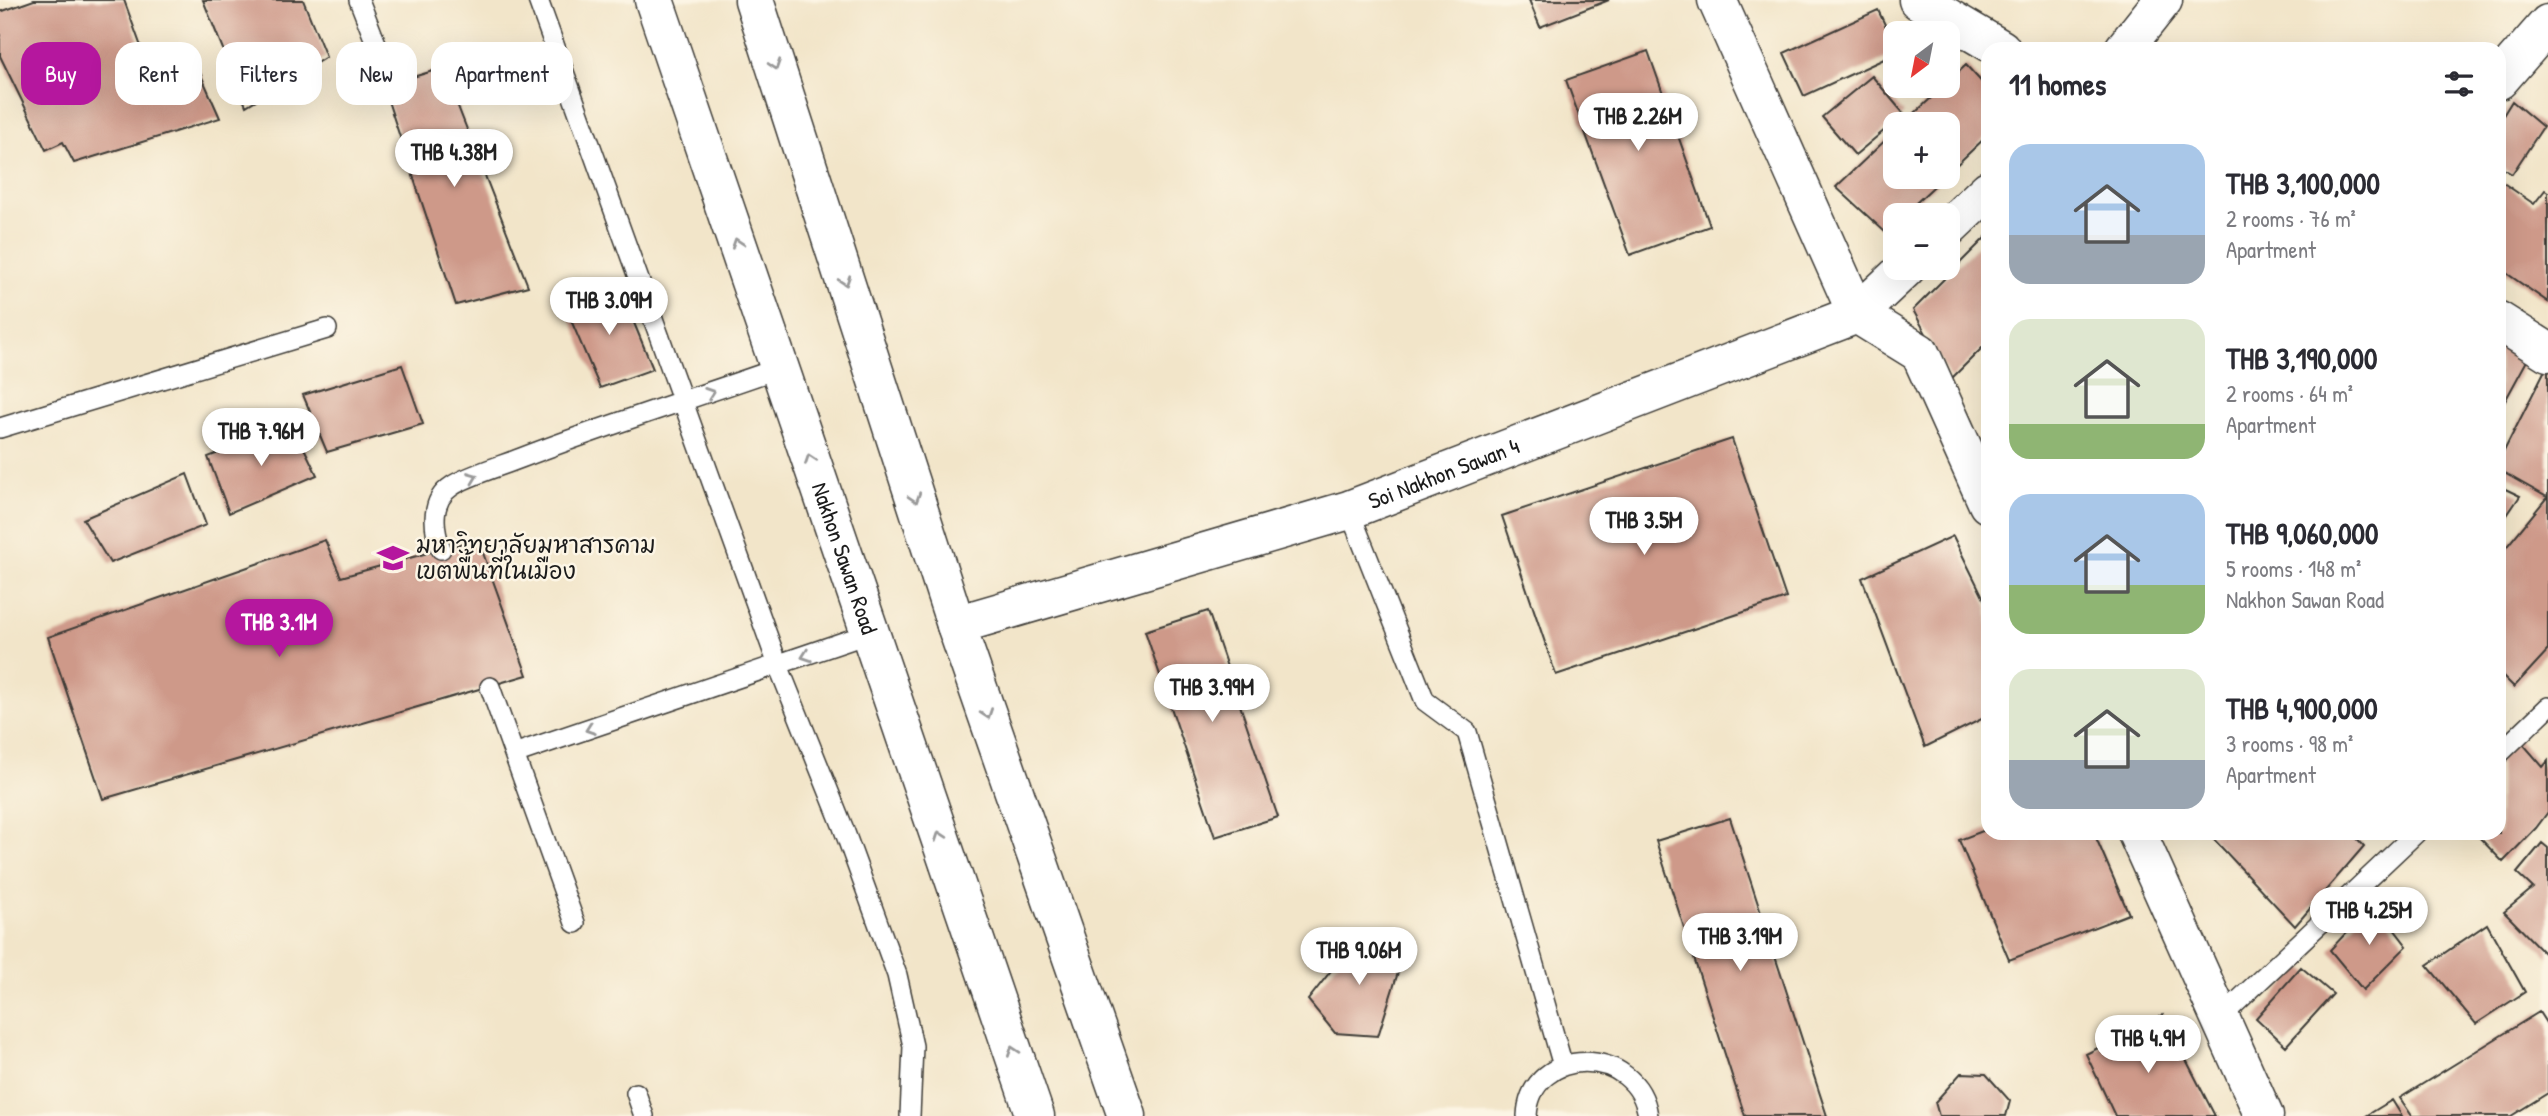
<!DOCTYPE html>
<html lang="en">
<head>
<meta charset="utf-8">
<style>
	body { margin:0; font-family:"Patrick Hand","Playpen Sans Thai",sans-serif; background:#f2f2f3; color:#2b2b33; height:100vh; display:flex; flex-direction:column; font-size:26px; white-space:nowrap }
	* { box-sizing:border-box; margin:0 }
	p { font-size:23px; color:#7c7c81 }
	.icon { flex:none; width:38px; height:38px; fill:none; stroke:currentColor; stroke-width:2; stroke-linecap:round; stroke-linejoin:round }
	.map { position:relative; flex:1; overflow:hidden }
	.side { position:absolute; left:1981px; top:42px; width:525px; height:798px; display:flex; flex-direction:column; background:#fff; border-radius:21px; box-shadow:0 7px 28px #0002 }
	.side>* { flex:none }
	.banner { position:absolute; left:21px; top:42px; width:665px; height:63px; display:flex; gap:14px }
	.needle { width:46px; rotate:212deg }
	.controls { position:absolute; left:1883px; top:21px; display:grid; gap:14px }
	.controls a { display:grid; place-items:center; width:77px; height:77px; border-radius:14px; background:#fff; box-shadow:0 7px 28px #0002; font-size:35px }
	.price { position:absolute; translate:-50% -60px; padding:0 16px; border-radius:24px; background:#fff; color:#222; font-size:23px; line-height:46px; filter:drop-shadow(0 2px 4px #0008) }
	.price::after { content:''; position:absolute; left:50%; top:42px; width:21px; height:16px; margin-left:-10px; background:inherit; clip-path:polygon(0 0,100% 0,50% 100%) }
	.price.selected { background:#b5179e; color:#fff }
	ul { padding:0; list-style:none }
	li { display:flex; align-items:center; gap:21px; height:175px; padding:0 28px }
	li span { display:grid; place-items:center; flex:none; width:196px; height:140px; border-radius:21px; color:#555 }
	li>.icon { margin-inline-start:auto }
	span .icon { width:84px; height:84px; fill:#fffc; stroke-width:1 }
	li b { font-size:30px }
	h2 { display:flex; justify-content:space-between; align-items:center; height:84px; padding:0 28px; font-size:30px }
	.tag { padding:0 24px; border-radius:21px; background:#fff; box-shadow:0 7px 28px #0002; font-size:24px; line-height:63px }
	.tag.selected { background:#b5179e; color:#fff }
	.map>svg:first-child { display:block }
	.building { fill:#ce9989 }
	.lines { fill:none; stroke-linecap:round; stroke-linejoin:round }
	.lane-casing { stroke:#3c3a36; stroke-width:22 }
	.street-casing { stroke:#3c3a36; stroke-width:41 }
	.primary-casing { stroke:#3c3a36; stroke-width:41 }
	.lane { stroke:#fff; stroke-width:19 }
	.street { stroke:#fff; stroke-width:38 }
	.primary { stroke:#fff; stroke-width:38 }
	.oneway { stroke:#999 }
	.labels { text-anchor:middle; stroke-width:5; stroke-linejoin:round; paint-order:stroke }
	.street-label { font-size:23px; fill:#1c1c1c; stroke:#fcf5e5 }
	.poi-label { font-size:23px; fill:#1c1c1c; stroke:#fcf5e5; text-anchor:start }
</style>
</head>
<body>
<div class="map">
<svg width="2548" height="1116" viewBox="0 0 2548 1116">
	<rect width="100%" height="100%" fill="#fcf5e5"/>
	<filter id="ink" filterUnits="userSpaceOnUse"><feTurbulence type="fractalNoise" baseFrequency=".0143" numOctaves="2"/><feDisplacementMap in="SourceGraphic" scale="14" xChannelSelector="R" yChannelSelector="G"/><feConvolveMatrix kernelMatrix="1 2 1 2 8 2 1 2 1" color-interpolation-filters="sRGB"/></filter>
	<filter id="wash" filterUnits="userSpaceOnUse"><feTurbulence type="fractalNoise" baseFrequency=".00686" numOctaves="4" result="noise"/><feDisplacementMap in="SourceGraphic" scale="28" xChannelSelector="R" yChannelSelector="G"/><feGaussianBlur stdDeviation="1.57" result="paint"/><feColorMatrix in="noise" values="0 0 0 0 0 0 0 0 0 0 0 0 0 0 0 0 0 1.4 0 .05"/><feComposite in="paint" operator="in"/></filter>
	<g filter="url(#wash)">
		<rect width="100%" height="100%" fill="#f2e5c9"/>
		<g id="blocks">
			<!-- building -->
			<path class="building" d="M34,0H124L155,85L170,76L197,66L220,118L74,163L63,142L46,150L0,56V12Z
				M203,0H303L326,57L246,106Z
				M1529,0H1609L1540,27Z
				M1878,10L1895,46V54L1804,96L1784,53Z
				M1648,51L1710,226L1630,255L1566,80Z
				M1966,65L1988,89V135L1948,173V124H1903L1944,86H1948V82Z
				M443,68L528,286L456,305L383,86Z
				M1872,76L1904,114L1855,155L1822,117Z
				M2512,101L2543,127L2512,174L2499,166V122Z
				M1895,131V177H1944L1903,215H1895V223L1885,232L1836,187Z
				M2499,180L2534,204L2545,190L2548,192V302L2499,268Z
				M1988,235V342L1951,379L1913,310Z
				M620,289L653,369L600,388L564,304Z
				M2499,341L2529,357L2499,412Z
				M2548,364V495L2547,497L2499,470V461Z
				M402,365L423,424L327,452L303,395Z
				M293,425L317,475L229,513L208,457Z
				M1732,439L1786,598L1556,675L1502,516Z
				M187,474L206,525L110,563L83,519Z
				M2499,486L2520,496L2499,527Z
				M2548,496V650L2514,687L2499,672V556Z
				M1953,536L1988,607V716L1925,747L1862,578Z
				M478,539L527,675L103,799L48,637L325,540L341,577Z
				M1208,611L1278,817L1215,837L1145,631Z
				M2517,737L2543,767L2548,761V812L2536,828L2503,862L2475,833H2499V754Z
				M1730,818L1827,1116H1745L1656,841Z
				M1988,829V833H2094L2129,914L2009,960L1959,840Z
				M2208,833H2352L2364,846L2295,926Z
				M2542,843L2548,848V957L2504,912L2533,888L2517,873Z
				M2374,903L2407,946L2363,990L2330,950Z
				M2487,924L2525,992L2476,1024L2427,965Z
				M1360,934L1386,935L1400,966L1378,1036L1335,1033L1308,1000Z
				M2301,967L2333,994L2286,1046L2256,1018Z
				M2539,1012L2548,1026V1093L2511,1116H2412L2400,1098Z
				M2163,1015L2215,1116H2115L2086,1054Z
				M1961,1073L1986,1074L2010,1101L2006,1116H1939L1935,1102Z
				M2392,1100L2402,1116H2366Z"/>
		</g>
	</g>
	<g filter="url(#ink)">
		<use href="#blocks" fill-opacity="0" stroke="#3c3a36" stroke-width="2"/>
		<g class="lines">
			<defs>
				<path id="lane" d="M359,0L388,74
					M538,0L778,665L843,827L897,975L913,1046L910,1116
					M0,428L327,329
					M1349,510L1425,701L1467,732L1563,1066
					M441,549C433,528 430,500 452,486C466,476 504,465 521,458C606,425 694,398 779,368
					M490,687L514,754L870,633
					M514,754L575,923
					M2499,754L2548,707
					M2220,1018L2416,833
					M636,1093L644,1116
					M1527,1116C1530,1045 1638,1044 1648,1116"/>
				<g id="street">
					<path d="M1717,0L1857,314L1920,353L1988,504"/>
					<path d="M1918,0L2001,49"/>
					<path d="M2124,49L2163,0"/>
					<path d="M2499,80L2548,24"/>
					<path d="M1948,228L1988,190"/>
					<path d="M2499,321L2548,352"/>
					<path id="s1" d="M956,625L1349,510L1857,314L1906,268"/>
					<path d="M2137,833L2264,1116"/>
				</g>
				<g id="primary">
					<path id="s2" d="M654,0L1035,1116"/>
					<path d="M754,0L956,625L1127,1116"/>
				</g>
			</defs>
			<!-- lane casing -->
			<use href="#lane" class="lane-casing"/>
			<!-- street casing -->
			<use href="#street" class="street-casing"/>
			<!-- primary casing -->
			<use href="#primary" class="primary-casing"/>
			<!-- lane -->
			<use href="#lane" class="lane"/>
			<!-- street -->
			<use href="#street" class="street"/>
			<!-- primary -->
			<use href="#primary" class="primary"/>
		</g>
		<!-- one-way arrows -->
		<defs><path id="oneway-chevron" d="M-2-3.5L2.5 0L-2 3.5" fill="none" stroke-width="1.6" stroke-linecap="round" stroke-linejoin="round" transform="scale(1.75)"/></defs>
		<g class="oneway">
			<use href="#oneway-chevron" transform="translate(775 65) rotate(72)"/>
			<use href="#oneway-chevron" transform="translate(737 243) rotate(-109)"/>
			<use href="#oneway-chevron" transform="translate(845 281) rotate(72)"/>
			<use href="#oneway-chevron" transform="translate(710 393) rotate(-19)"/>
			<use href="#oneway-chevron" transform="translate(810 459) rotate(-109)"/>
			<use href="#oneway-chevron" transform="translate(473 477) rotate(-21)"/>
			<use href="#oneway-chevron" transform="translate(915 498) rotate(72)"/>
			<use href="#oneway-chevron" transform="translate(806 656) rotate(161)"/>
			<use href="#oneway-chevron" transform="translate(987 714) rotate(71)"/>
			<use href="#oneway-chevron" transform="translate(590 729) rotate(161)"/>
			<use href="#oneway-chevron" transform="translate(940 836) rotate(-109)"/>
			<use href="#oneway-chevron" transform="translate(1013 1051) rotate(-109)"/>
		</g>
	</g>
	<!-- icons -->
	<defs>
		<symbol id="university-bare" viewBox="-9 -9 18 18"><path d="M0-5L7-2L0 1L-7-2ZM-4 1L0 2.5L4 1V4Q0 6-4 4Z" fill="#b5179e" stroke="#fcf5e5" stroke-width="2.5" paint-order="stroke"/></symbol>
	</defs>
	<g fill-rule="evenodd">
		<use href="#university-bare" x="371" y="536" width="44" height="44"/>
	</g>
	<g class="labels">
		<!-- street labels -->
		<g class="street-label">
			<text dy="8" stroke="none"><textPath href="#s1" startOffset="511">Soi Nakhon Sawan 4</textPath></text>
			<text dy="8" stroke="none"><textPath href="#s2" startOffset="590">Nakhon Sawan Road</textPath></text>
		</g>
		<!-- poi labels -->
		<g class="poi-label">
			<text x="416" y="553">มหาวิทยาลัยมหาสารคาม<tspan x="416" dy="26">เขตพื้นที่ในเมือง</tspan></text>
		</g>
	</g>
</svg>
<div class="controls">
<a><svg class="needle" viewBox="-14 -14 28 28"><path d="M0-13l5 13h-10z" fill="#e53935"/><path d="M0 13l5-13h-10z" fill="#7c7c81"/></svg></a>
<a>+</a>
<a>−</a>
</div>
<b class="price" style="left:1638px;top:153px">THB 2.26M</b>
<b class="price" style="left:454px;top:189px">THB 4.38M</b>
<b class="price" style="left:609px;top:337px">THB 3.09M</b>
<b class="price" style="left:261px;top:468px">THB 7.96M</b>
<b class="price" style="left:1644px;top:557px">THB 3.5M</b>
<b class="price selected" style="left:279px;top:659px">THB 3.1M</b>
<b class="price" style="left:1212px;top:724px">THB 3.99M</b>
<b class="price" style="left:2369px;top:947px">THB 4.25M</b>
<b class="price" style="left:1740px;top:973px">THB 3.19M</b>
<b class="price" style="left:1359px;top:987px">THB 9.06M</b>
<b class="price" style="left:2148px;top:1075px">THB 4.9M</b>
<div class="banner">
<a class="tag selected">Buy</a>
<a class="tag">Rent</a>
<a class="tag">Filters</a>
<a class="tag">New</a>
<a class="tag">Apartment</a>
</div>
<section class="side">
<h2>11 homes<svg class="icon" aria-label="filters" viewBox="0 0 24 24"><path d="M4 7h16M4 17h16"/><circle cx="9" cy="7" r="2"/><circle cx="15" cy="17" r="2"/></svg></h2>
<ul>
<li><span style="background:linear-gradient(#a9c7e8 65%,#9aa5b1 0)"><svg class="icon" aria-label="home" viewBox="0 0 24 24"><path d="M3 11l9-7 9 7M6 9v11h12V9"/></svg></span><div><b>THB 3,100,000</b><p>2 rooms · 76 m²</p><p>Apartment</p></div></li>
<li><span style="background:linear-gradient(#dfe7d0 75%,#8fb573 0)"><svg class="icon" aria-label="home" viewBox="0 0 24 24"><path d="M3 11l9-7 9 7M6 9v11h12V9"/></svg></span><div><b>THB 3,190,000</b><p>2 rooms · 64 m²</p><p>Apartment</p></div></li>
<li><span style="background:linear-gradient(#a9c7e8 65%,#8fb573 0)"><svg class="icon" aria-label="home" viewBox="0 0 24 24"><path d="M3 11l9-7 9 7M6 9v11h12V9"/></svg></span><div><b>THB 9,060,000</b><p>5 rooms · 148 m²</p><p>Nakhon Sawan Road</p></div></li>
<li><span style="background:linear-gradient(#dfe7d0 65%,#9aa5b1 0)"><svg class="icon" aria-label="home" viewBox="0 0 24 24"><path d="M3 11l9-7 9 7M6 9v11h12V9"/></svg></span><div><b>THB 4,900,000</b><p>3 rooms · 98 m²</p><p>Apartment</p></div></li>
</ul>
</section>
</div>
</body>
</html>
